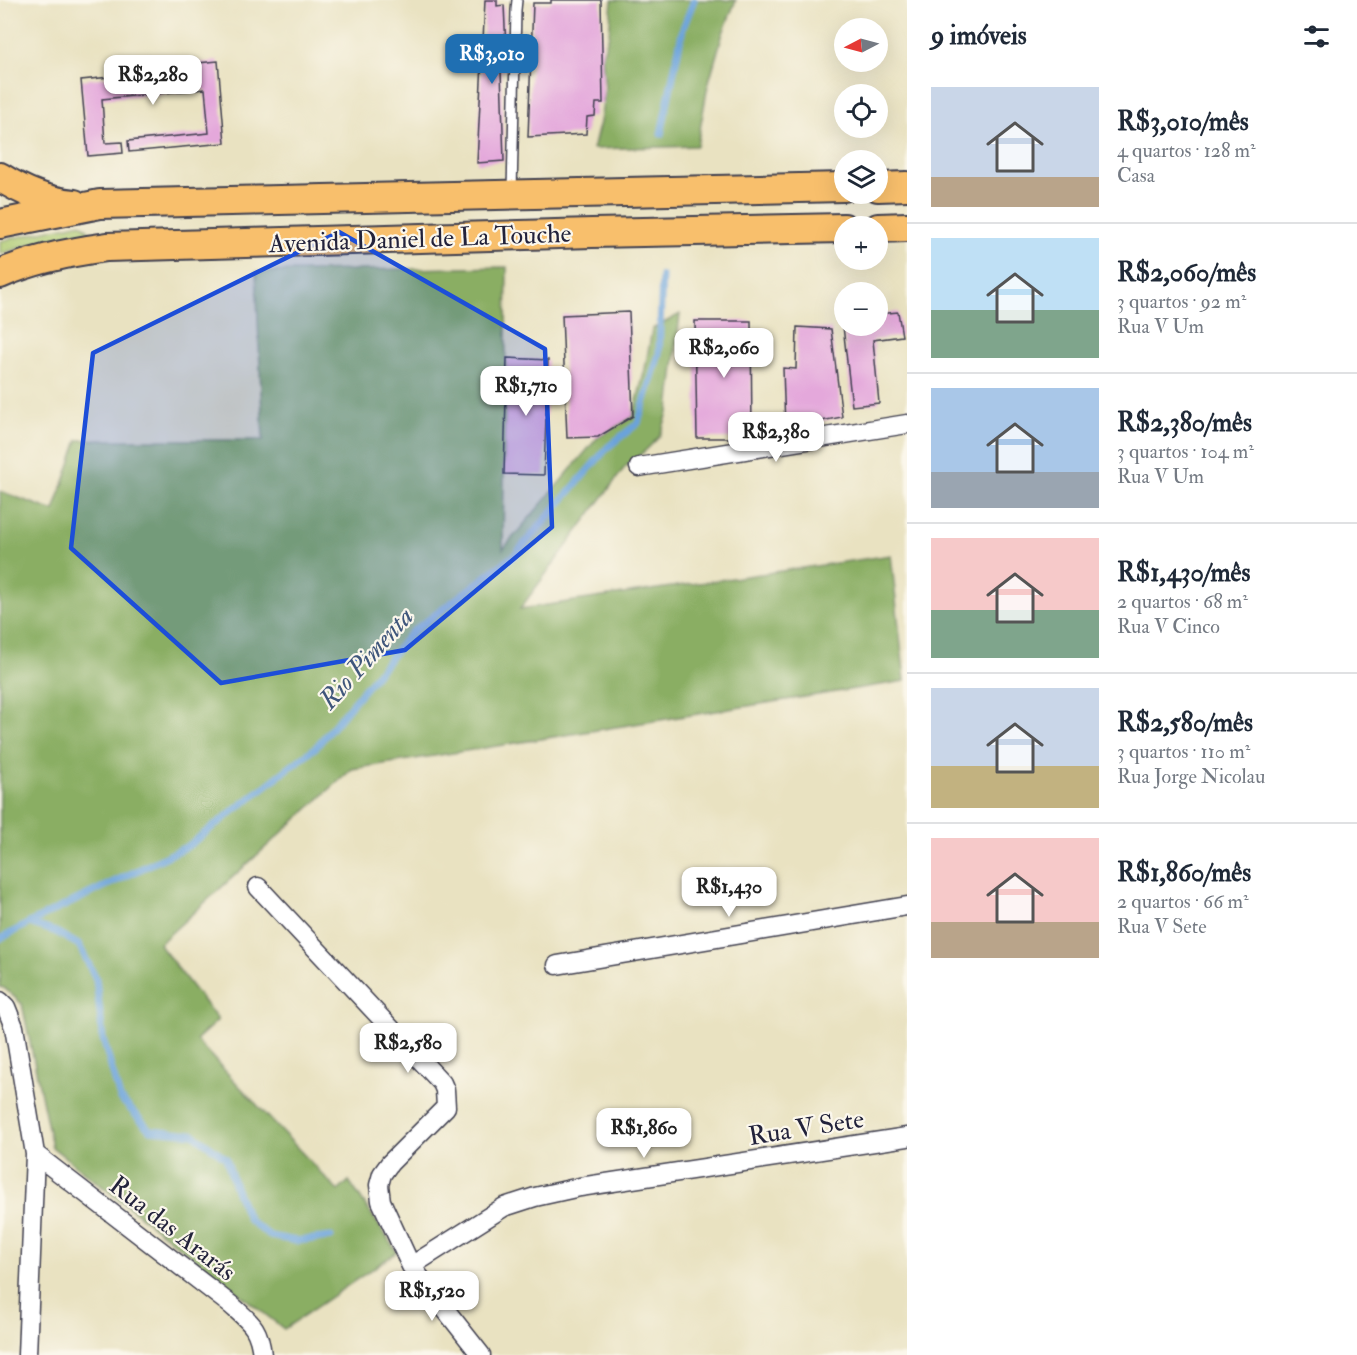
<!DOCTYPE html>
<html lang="pt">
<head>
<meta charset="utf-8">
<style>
	body { margin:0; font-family:"IM FELL Double Pica",serif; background:#f6f6f7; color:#1f2937; height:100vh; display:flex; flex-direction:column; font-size:22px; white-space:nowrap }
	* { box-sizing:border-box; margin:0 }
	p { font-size:20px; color:#747a83 }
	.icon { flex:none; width:33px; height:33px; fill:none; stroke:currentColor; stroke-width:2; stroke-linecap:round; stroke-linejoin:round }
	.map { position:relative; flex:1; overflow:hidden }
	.sheet { display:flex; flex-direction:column; background:#fff; width:450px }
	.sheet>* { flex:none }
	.needle { width:39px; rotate:264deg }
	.tools { position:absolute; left:834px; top:18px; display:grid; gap:12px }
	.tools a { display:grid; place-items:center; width:54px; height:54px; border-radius:50%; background:#fff; box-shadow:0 6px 24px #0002; font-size:30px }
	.price { position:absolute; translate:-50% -51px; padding:0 14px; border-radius:12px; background:#fff; color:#222; font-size:20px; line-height:39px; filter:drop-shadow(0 2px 3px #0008) }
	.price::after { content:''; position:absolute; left:50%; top:36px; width:18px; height:14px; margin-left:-9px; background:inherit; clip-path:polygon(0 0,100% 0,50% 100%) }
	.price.on { background:#1f6fb2; color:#fff }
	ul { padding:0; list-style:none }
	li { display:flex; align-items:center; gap:18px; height:150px; padding:0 24px }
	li+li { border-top:2px solid #e0e1e3 }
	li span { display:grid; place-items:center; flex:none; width:168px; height:120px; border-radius:0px; color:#555 }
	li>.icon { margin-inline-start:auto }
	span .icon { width:72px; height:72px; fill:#fffc; stroke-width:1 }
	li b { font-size:26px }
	h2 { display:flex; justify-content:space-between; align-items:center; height:72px; padding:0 24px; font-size:26px }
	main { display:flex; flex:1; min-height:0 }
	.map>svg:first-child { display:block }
	.green { fill:#aeca71; stroke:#687656; stroke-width:1.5 }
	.forest { fill:#8aae63; stroke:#56684f; stroke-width:1.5 }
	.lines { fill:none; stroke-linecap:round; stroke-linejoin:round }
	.stream { stroke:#6ba3da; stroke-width:7 }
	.building { fill:#e4a8db }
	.service-casing { stroke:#403f4f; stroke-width:12 }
	.minor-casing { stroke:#403f4f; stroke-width:21 }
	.primary-casing { stroke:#403f4f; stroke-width:32 }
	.service { stroke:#fff; stroke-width:9 }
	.minor { stroke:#fff; stroke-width:18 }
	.primary { stroke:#f8bf6c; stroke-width:28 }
	.marked { fill:#1d4ed8; fill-opacity:0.2; stroke:#1d4ed8; stroke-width:4.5; stroke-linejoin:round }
	.labels { text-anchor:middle; stroke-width:4.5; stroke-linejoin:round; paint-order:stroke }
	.street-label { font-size:26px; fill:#22223b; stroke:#fbf7ec }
	.water-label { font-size:27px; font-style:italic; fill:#3f567b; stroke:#fbf7ec }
</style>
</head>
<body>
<main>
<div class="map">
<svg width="907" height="1355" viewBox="0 0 907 1355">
	<rect width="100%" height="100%" fill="#fbf7ec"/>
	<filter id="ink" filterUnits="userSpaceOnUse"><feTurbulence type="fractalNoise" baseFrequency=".0167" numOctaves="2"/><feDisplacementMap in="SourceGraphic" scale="12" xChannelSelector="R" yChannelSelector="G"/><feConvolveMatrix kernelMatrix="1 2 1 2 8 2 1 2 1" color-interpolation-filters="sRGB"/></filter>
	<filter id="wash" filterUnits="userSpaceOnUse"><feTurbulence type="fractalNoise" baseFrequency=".008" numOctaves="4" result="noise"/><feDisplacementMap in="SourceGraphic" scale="24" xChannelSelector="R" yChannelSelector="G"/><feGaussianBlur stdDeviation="1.35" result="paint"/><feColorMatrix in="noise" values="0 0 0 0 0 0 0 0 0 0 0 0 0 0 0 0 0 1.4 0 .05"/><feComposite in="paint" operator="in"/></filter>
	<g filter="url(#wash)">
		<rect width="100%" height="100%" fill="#e9e2c1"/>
		<!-- green -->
		<path class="green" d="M81,223L92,234L36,243L0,254V241Z"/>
		<!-- forest -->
		<path class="forest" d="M612,0H736L723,33L708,85L697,146L593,149L600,122L605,88L602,56L609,34Z
			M507,267L503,549L598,437L633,416L645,369L652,329L680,314L669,410L660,436L646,450L625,467L520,609L891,555L905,681L352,769L159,944L218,1020L196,1040L338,1191L349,1181L397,1252L284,1329L52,1147L22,1004L4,988L0,987V491L54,511L78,440H263L256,272Z"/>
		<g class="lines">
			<!-- stream -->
			<path class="stream" d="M661,134L683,28L694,0
				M29,923L56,932L79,945L96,979L103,1039L120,1098L150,1130L193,1134L226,1158L236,1190L249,1220L270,1236L296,1241L331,1237
				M0,939L29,923L188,846L316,747L411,633L515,555L608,447L638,423L659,354L662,276"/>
		</g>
		<g id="blocks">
			<!-- building -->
			<path class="building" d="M485,0H497V6L504,5L507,70L501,71L504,161L477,163Z
				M551,0H601L603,103H596L595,116L587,117L586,134L528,137L533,3H551Z
				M218,61L225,143L129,152L128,141L209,133L205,89L102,99L105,143L122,142L123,153L88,156L81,80L199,68L198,63Z
				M629,312L633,416L598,437L567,438L562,315Z
				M898,312L902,336L873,340L879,403L852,406L843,326H878V314Z
				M695,321H751L752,438H697Z
				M797,327L831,329L842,417L796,426L785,427L783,368L796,369Z
				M507,358L548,360L544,475L504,474Z"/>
		</g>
	</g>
	<g filter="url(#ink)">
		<use href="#blocks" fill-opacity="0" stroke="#403f4f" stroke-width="1.5"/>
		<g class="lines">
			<defs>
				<path id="service" d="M512,192L516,10L517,0"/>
				<path id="minor" d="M639,467L907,424
					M258,887L442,1083L445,1090L446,1107L390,1163L382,1174L379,1185L381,1201L411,1266L481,1355
					M557,965L907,906
					M0,1001L6,1007L14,1027L35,1154L27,1355
					M35,1154L231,1305C251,1323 259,1327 262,1355
					M411,1266L504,1207L535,1197L580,1187L907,1137"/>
				<path id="primary" d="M0,177C24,192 46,201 74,204
					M878,187L907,186
					M0,224L100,204L844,187
					M878,228L907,227
					M0,274C34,259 70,252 107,247L592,233L844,228"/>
			</defs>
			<!-- service casing -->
			<use href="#service" class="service-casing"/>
			<!-- minor casing -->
			<use href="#minor" class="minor-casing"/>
			<!-- primary casing -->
			<use href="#primary" class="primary-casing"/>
			<!-- service -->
			<use href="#service" class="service"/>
			<!-- minor -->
			<use href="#minor" class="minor"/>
			<!-- primary -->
			<use href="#primary" class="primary"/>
		</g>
	</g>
	<!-- marked area -->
	<path class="marked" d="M339,232L545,349L552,527L405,650L221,683L71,548L93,353Z"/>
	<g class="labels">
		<!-- street labels -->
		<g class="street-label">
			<text transform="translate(420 238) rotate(-2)" y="9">Avenida Daniel de La Touche</text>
			<text transform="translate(806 1127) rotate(-9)" y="9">Rua V Sete</text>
			<text transform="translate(173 1228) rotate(38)" y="9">Rua das Ararás</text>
		</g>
		<!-- water labels -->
		<g class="water-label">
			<text transform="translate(366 658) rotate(-48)" y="9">Rio Pimenta</text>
		</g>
	</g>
</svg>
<div class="tools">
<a><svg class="needle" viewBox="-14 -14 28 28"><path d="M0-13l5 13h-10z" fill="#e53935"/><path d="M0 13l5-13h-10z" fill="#747a83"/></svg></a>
<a><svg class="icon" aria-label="locate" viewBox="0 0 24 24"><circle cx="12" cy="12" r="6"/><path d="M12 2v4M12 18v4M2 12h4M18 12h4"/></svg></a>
<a><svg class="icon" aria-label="layers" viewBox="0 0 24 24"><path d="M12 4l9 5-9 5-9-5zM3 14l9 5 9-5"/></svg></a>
<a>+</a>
<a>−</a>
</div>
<b class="price on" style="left:492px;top:85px">R$3,010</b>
<b class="price" style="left:153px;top:106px">R$2,280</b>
<b class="price" style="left:724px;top:379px">R$2,060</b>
<b class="price" style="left:526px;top:417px">R$1,710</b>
<b class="price" style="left:776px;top:463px">R$2,380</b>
<b class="price" style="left:729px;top:918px">R$1,430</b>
<b class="price" style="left:408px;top:1074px">R$2,580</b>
<b class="price" style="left:644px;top:1159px">R$1,860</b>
<b class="price" style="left:432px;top:1322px">R$1,520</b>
</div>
<section class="sheet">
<h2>9 imóveis<svg class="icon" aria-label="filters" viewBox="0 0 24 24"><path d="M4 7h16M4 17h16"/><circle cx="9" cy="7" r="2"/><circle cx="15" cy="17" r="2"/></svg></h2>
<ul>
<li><span style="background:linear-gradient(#c9d6e8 75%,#b9a48a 0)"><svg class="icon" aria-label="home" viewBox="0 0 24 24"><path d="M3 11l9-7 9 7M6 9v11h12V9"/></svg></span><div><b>R$3,010/mês</b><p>4 quartos · 128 m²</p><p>Casa</p></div></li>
<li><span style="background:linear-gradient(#bfe0f5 60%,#7fa58c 0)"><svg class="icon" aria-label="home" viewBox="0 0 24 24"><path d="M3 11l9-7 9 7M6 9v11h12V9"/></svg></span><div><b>R$2,060/mês</b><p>3 quartos · 92 m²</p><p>Rua V Um</p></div></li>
<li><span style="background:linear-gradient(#a9c7e8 70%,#9aa5b1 0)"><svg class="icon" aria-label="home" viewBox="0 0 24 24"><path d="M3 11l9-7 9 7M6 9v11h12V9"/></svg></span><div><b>R$2,380/mês</b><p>3 quartos · 104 m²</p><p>Rua V Um</p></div></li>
<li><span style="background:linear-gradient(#f6c9c9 60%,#7fa58c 0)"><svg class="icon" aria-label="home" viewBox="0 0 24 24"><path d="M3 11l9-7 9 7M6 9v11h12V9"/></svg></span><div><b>R$1,430/mês</b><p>2 quartos · 68 m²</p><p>Rua V Cinco</p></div></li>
<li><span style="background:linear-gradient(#c9d6e8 65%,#c2b280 0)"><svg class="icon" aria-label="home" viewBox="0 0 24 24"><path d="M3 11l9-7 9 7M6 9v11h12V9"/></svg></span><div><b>R$2,580/mês</b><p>3 quartos · 110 m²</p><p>Rua Jorge Nicolau</p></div></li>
<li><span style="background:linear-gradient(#f6c9c9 70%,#b9a48a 0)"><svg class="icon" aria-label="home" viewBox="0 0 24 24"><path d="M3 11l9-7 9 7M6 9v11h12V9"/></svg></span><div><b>R$1,860/mês</b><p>2 quartos · 66 m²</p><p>Rua V Sete</p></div></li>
</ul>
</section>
</main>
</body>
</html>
